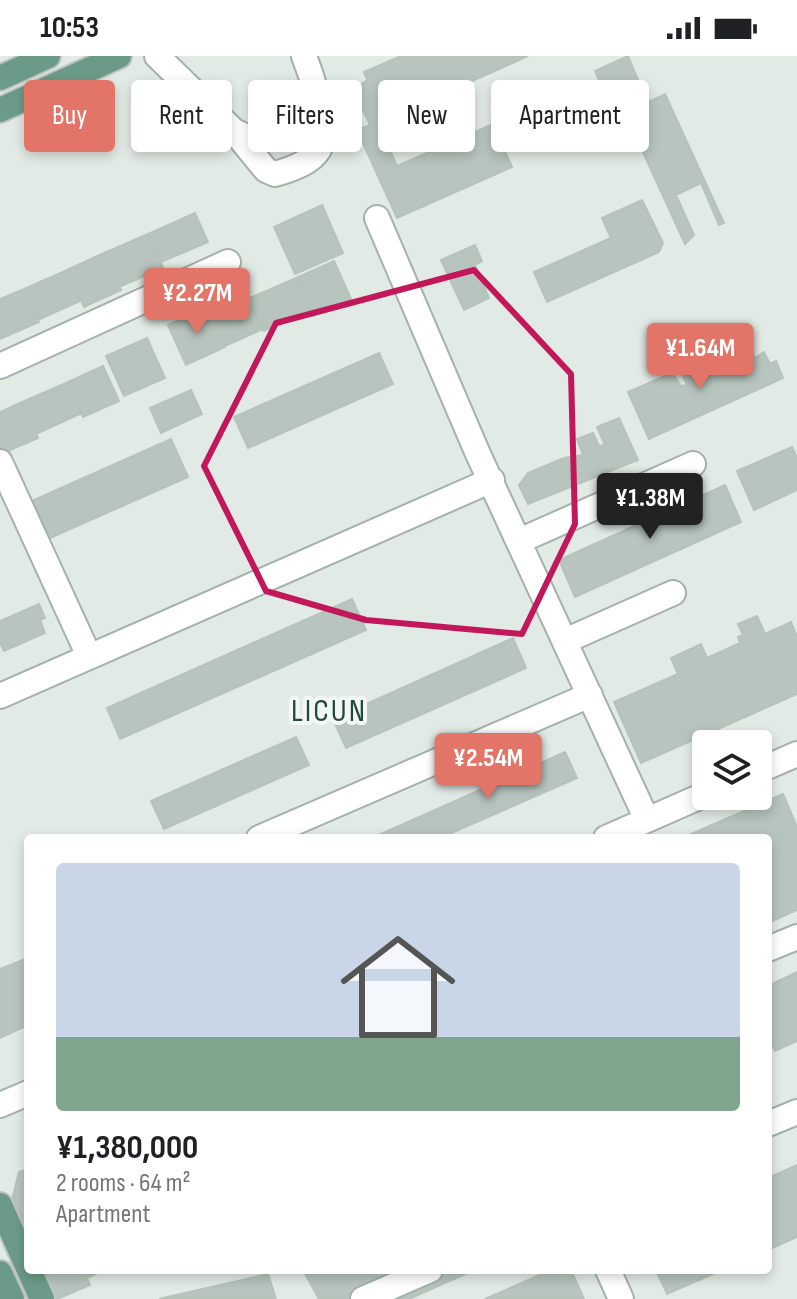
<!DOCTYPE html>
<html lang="en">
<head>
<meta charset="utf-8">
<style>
	body { margin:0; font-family:"Sofia Sans Condensed",sans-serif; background:#f6f6f6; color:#202124; height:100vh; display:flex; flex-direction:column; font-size:30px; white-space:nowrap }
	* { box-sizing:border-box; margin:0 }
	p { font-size:26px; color:#757577 }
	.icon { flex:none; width:44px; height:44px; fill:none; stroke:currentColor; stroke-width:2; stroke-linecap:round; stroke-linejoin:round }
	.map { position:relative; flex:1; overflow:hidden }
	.panel { position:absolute; left:24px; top:778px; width:748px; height:440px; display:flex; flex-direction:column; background:#fff; border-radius:8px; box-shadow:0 4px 12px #0003 }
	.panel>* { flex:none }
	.guide { position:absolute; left:24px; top:24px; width:750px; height:72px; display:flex; gap:16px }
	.buttons { position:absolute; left:692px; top:674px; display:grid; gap:16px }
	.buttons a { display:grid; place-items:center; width:80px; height:80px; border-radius:8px; background:#fff; box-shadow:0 4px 12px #0003; font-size:40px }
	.price { position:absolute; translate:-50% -68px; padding:0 18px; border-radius:8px; background:#e27468; color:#fff; font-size:26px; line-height:52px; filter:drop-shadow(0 2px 4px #0008) }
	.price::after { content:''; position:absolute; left:50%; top:48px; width:24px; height:18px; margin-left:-12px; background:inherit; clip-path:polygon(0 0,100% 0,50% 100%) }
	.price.active { background:#222; color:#fff }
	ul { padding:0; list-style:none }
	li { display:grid; align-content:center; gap:16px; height:424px; padding:0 32px }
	li span { display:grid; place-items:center; height:248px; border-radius:8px; color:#555 }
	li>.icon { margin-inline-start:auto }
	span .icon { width:144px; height:144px; fill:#fffc; stroke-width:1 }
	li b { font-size:34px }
	.chip { padding:0 28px; border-radius:8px; background:#fff; box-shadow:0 4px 12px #0003; font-size:28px; line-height:72px }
	.chip.active { background:#e27468; color:#fff }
	.status { display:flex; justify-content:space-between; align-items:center; height:56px; padding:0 40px; background:#fff; direction:ltr }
	.status svg { height:22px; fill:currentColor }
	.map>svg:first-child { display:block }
	.building { fill:#b7c5be; stroke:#b5c3bb; stroke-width:2 }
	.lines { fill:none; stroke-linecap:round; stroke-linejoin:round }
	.minor-casing { stroke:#a5b1ab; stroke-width:28 }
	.major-casing { stroke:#bdc4c1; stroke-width:28 }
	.minor { stroke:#fff; stroke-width:24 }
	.major { stroke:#6b9b88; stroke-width:24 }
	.marked { fill:none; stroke:#c2185b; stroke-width:6; stroke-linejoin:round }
	.labels { text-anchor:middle; stroke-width:8; stroke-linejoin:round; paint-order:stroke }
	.quarter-label { font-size:32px; letter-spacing:2px; fill:#22493a; stroke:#f2f7f4 }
</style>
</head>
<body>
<div class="status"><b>10:53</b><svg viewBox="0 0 49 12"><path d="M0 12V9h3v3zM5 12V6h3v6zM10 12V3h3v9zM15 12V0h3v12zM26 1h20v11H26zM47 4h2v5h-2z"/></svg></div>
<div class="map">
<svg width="797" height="1243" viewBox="0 0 797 1243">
	<rect width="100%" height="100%" fill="#e2eae5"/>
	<!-- building -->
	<path class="building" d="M401,0H528L378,67L397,110L493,68L512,111L397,162L357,74L370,69L354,34L367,24L364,16Z
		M628,0L642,33L610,48L595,15Z
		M665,38L724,167L719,169L701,127L676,139L694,179L685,188L625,57Z
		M642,144L663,187L659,196L547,246L534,216L611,182L602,162Z
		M322,149L343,197L295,218L274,171Z
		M195,157L208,186L161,206L148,178Z
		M148,178L163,212L119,231L104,197Z
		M475,189L482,205L475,209L489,242L464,254L441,204Z
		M104,197L121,234L84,251L67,214Z
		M334,205L351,243L313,260L296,222Z
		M67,214L80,245L38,264L24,233Z
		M296,222L311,255L264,275L250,242Z
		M24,233L39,266L0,283V243Z
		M246,235L263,273L225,290L208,252Z
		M208,252L225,291L186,309L168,269Z
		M147,282L165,322L124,340L106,300Z
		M751,295L755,302L764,296L770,308L776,305L783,322L649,383L628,336L672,317L681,330L687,329L681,315L703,304L708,314Z
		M379,297L393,328L248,392L234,361Z
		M103,310L119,345L83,361L68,326Z
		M68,326L82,357L36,378L22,346Z
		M191,334L202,358L161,377L150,352Z
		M22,346L38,382L1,398L0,356Z
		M619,362L638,404L528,448L519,429L528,417L564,402L583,399L577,383L593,377L599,390L605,389L597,371Z
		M171,383L188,421L41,486L25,448Z
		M792,391L797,402V434L754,454L737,415Z
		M725,429L741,466L575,541L559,504Z
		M352,543L366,574L120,683L107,652Z
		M39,548L45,562L40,564L45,577L4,595L0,587V565Z
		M757,560L765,578L791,566L797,581V638L641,707L614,646L678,618L671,602L701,588L707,602L740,587L738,581L743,579L738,568Z
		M513,582L526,612L346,692L333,663Z
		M296,681L309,709L164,773L151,745Z
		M565,696L577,722L440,782H372Z
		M783,738L797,771V854L768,867V782H682Z
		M28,902V969L0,982V913Z
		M797,916V985L775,995L772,989L768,991V930Z
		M797,1109V1181L768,1194V1122Z
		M28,1113V1204L8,1159L19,1116Z
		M32,1214H104L87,1222L90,1229L57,1243H45Z
		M303,1214H474L409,1243H319Z
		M551,1214H571L584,1243H485Z
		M656,1214H722L667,1238Z
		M268,1218L276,1243H159Z"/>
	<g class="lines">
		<defs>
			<path id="minor" d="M157,0L234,75C240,78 246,81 252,81C271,82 306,70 313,50C319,34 309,15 304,0
				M234,75L266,114L275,118C331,102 328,85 315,34
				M377,162L478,398L647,764
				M0,310L228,206
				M0,406L89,600
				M519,485L693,408
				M565,585L673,537
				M0,640L492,424
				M758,715L797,698
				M259,782L590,639
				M606,782L706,738
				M768,893L797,881
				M0,1049L28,1037
				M768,1068L797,1056
				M608,1214L621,1243
				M363,1243L430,1214"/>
			<path id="major" d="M0,22L48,0
				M0,54L119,0
				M0,1149L28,1212
				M29,1214L42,1243
				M0,1217L12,1243"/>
		</defs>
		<!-- minor casing -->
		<use href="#minor" class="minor-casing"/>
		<!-- major casing -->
		<use href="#major" class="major-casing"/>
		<!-- minor -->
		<use href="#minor" class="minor"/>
		<!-- major -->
		<use href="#major" class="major"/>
	</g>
	<!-- marked area -->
	<path class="marked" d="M474,214L571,318L575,468L522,578L366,564L266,535L204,410L276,267Z"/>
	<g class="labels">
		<!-- quarter labels -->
		<g class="quarter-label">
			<text x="329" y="665">LICUN</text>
		</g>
	</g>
</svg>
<div class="buttons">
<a><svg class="icon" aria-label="layers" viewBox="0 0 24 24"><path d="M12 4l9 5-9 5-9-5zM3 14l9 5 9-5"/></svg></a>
</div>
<b class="price" style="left:197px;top:280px">¥2.27M</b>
<b class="price" style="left:700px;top:335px">¥1.64M</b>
<b class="price active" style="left:650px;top:485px">¥1.38M</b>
<b class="price" style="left:488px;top:745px">¥2.54M</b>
<div class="guide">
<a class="chip active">Buy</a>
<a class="chip">Rent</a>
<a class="chip">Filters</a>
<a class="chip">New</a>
<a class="chip">Apartment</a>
</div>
<section class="panel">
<ul>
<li><span style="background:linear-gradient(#c9d6e8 70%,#7fa58c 0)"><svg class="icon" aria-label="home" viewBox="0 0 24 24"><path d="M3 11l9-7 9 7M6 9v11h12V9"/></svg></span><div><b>¥1,380,000</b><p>2 rooms · 64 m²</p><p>Apartment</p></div></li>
</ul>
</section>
</div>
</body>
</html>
